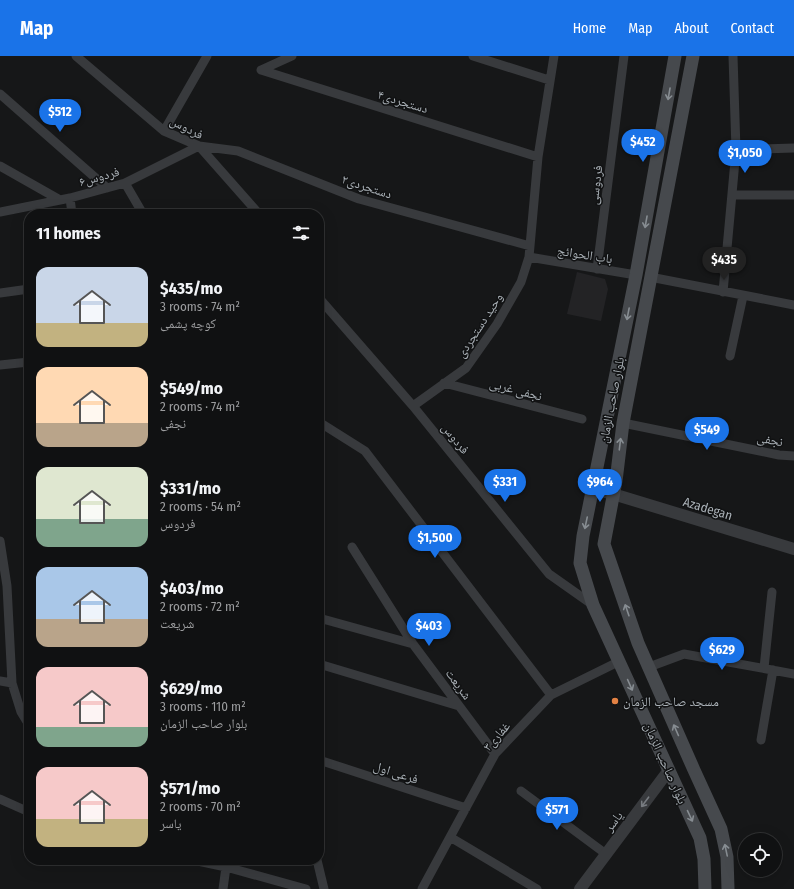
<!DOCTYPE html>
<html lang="en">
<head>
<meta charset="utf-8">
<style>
	body { margin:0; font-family:"Fira Sans Condensed","Noto Naskh Arabic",sans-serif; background:#1e1f20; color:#f1f3f6; height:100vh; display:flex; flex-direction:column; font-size:15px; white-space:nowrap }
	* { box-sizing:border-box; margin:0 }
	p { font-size:13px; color:#9c9d9f }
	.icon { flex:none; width:22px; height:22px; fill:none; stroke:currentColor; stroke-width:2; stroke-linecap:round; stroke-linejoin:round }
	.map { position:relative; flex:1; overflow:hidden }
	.panel { position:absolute; left:24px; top:153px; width:300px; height:656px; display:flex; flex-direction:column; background:#101112; border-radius:16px; box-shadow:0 4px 16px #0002,0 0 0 1px #303132 }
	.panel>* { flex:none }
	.controls { position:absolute; left:738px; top:777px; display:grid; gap:8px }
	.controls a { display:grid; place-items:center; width:44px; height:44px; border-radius:50%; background:#101112; box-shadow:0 4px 16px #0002,0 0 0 1px #303132; font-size:20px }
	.price { position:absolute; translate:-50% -34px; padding:0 9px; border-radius:14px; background:#1a73e8; color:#fff; font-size:13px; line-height:26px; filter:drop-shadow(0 1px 2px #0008) }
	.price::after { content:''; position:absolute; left:50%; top:24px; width:12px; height:9px; margin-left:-6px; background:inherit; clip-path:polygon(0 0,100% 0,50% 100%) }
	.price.selected { background:#222; color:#fff }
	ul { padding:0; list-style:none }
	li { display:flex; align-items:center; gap:12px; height:100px; padding:0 12px }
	li span { display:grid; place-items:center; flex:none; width:112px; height:80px; border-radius:12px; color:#555 }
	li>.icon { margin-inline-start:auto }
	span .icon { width:48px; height:48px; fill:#fffc; stroke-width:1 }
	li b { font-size:17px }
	h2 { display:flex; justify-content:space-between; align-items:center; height:48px; padding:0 12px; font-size:17px }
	header { display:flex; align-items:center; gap:24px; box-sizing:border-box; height:56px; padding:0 20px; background:#1a73e8; color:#fff }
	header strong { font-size:19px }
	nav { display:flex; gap:22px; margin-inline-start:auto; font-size:14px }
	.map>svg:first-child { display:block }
	.built { fill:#232325 }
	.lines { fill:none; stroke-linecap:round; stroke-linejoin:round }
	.minor { stroke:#383a3d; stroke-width:9 }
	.tertiary { stroke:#383a3d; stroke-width:12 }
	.secondary { stroke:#46494d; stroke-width:13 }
	.oneway { stroke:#878d92 }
	.oneway2 { stroke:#777b80 }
	.poi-dot { fill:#e38244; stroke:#111213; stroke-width:1.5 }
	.labels { text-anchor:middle; stroke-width:3; stroke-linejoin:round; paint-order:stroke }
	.street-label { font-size:13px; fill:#aab1b7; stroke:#111213 }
	.poi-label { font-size:13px; fill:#aab1b7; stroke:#111213; text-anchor:start }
</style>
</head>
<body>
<header>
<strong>Map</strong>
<nav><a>Home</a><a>Map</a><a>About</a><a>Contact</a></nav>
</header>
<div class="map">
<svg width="794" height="833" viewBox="0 0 794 833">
	<rect width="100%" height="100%" fill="#161718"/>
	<!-- built -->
	<path class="built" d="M577,216L605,223L608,233L601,265L567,258Z"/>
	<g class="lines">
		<!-- minor -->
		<path class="minor" d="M76,0L164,75L199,90L259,158
			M473,0L549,24
			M261,14L538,101
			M261,14L292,0
			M0,38L107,132
			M164,75L207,0
			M199,90L238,95L359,143L530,190
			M736,94L794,92
			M0,110L60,144
			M125,127L143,158
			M732,139H794
			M70,142L72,158
			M0,156L70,142L125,127L199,90
			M529,201L636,219
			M597,213L624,0
			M650,221L794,249
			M723,236L736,94L733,0
			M0,237L29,233
			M319,242L413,350L549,518L593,549
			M730,300L743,240
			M0,309L29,306
			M444,327L582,363
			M413,350L466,312L497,268L521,226L529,201L538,101L554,0
			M319,366L365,395L551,639
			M623,367L779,399L794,400
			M0,485L7,530L12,627L21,656L29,669
			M352,491L413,588L495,698
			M319,562L413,588
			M319,608L459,650
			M649,611L684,598L794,618
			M764,612L772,536
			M0,625L12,627
			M761,684L773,614
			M319,704L466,752
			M521,735L606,798
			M0,743L29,756
			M450,781L537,833
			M193,804L226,811L306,833
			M317,804L324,833
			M223,833L226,811
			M422,833L495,698L551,639L620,605"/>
		<!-- tertiary -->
		<path class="tertiary" d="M593,433L613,438L794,493
			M580,833L669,714"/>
		<!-- secondary -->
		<path class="secondary" d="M675,0L636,219L583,480L580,507L593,549L700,782L704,803L705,833
			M693,0L623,367L616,425L604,488L638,587L694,714L721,773L727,801L728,833"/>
	</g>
	<!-- one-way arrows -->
	<defs><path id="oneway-shaft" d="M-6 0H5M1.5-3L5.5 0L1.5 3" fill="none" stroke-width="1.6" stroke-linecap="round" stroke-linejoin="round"/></defs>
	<g class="oneway">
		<use href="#oneway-shaft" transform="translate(669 38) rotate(100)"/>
		<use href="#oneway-shaft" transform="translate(646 166) rotate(100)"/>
		<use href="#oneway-shaft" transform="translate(628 258) rotate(101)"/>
		<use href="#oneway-shaft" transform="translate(620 388) rotate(-83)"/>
		<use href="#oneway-shaft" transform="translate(586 467) rotate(102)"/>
		<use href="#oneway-shaft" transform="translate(627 554) rotate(-109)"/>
		<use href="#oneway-shaft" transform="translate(630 629) rotate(66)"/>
		<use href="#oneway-shaft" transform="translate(676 674) rotate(-114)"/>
		<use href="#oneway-shaft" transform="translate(690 760) rotate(65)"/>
		<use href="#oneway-shaft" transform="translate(726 794) rotate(-102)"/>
	</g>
	<use class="oneway2" href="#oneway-shaft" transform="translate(645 746) rotate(127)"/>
	<!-- markers -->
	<circle class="poi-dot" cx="615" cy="645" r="4"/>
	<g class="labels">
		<!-- street labels -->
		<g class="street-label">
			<text transform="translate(403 45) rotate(17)" y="5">دستجردی۴</text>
			<text transform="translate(187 71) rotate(27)" y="5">فردوس</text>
			<text transform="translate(99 120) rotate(-16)" y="5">فردوس۶</text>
			<text transform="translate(595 129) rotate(-83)" y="5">فردوسی</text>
			<text transform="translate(367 130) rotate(18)" y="5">دستجردی۲</text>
			<text transform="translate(585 198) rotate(9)" y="5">باب الحوائج</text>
			<text transform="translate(479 269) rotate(-57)" y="5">وحید دستجردی</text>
			<text transform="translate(516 333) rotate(15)" y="5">نجفی غربی</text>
			<text transform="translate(611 344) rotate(-79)" y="5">بلوار صاحب الزمان</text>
			<text transform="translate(456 382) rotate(51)" y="5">فردوس</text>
			<text transform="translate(770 383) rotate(11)" y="5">نجفی</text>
			<text transform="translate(708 452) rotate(17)" y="5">Azadegan</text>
			<text transform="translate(459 628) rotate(54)" y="5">شریعت</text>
			<text transform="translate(496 680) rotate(-49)" y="5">غفاری۳</text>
			<text transform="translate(666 707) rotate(66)" y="5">بلوار صاحب الزمان</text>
			<text transform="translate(396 716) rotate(18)" y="5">فرعی اول</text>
			<text transform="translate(613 765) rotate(-53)" y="5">یاسر</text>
		</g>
		<!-- poi labels -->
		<g class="poi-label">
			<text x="623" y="650">مسجد صاحب الزمان</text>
		</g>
	</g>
</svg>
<div class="controls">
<a><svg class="icon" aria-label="locate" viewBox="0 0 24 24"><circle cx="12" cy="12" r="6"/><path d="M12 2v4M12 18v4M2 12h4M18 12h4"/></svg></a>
</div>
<b class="price" style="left:60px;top:77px">$512</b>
<b class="price" style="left:643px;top:107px">$452</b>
<b class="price" style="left:745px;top:118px">$1,050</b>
<b class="price selected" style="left:724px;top:225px">$435</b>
<b class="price" style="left:707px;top:395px">$549</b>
<b class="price" style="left:505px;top:447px">$331</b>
<b class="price" style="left:600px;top:447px">$964</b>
<b class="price" style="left:435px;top:503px">$1,500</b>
<b class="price" style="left:429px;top:591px">$403</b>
<b class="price" style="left:722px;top:615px">$629</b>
<b class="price" style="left:557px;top:775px">$571</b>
<section class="panel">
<h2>11 homes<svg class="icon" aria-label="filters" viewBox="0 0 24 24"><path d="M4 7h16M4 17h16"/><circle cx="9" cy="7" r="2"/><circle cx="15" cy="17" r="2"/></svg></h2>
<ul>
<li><span style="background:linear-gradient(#c9d6e8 70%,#c2b280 0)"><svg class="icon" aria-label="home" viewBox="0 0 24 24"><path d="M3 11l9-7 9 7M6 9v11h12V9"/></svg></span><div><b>$435/mo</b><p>3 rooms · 74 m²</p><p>کوچه پشمی</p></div></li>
<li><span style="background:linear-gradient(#ffd9b3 70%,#b9a48a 0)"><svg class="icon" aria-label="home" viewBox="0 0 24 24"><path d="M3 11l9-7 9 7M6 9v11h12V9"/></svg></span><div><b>$549/mo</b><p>2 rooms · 74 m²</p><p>نجفی</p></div></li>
<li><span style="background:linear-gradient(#dfe7d0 65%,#7fa58c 0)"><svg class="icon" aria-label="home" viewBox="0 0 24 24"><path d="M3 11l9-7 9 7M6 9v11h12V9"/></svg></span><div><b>$331/mo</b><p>2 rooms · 54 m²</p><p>فردوس</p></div></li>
<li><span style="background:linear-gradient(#a9c7e8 65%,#b9a48a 0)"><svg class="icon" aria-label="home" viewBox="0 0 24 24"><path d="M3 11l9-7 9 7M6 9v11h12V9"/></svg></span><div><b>$403/mo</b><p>2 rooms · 72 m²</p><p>شریعت</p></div></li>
<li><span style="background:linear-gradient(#f6c9c9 75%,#7fa58c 0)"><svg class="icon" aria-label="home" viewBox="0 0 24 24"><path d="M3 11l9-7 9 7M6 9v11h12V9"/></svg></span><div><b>$629/mo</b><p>3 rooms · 110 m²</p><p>بلوار صاحب الزمان</p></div></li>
<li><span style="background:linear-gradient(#f6c9c9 65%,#c2b280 0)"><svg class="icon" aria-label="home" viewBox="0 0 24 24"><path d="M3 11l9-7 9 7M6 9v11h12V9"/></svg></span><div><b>$571/mo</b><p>2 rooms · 70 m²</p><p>یاسر</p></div></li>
</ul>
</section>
</div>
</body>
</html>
